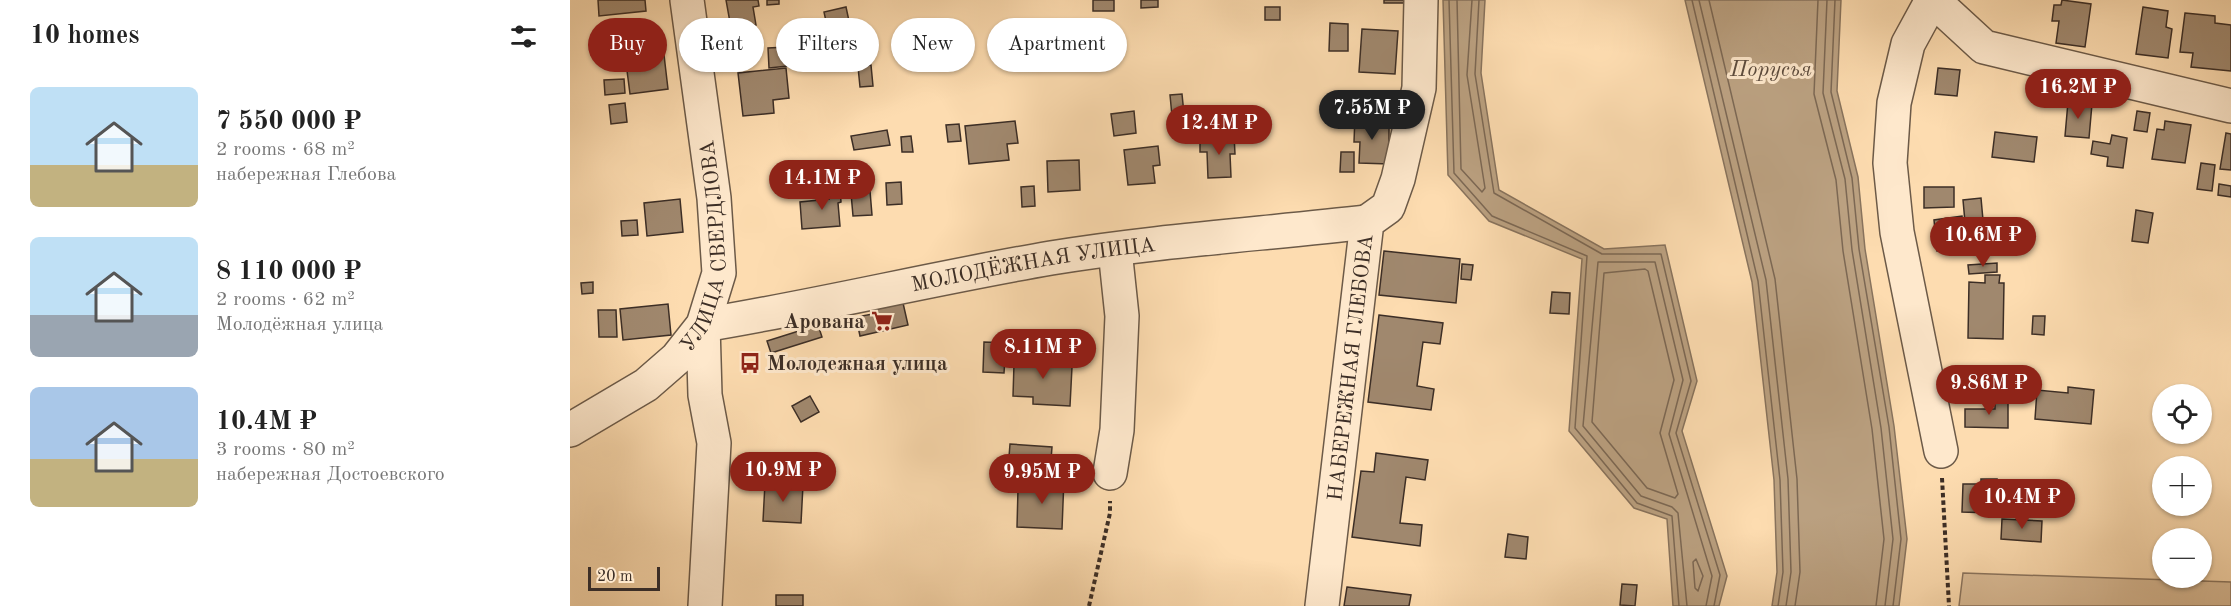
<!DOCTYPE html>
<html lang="en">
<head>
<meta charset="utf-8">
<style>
	body { margin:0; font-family:"Old Standard TT",serif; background:#f2f2f2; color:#222; height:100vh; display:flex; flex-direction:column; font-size:22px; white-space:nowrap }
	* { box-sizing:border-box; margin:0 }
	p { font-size:20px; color:#767676 }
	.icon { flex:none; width:33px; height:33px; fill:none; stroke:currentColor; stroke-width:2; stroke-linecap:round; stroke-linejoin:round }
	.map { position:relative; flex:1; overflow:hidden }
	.panel { display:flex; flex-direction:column; background:#fff; width:570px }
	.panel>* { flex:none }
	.banner { position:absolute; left:18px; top:18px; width:570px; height:54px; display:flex; gap:12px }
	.buttons { position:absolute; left:1582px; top:384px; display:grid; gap:12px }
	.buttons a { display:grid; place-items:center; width:60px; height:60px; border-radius:50%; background:#fff; box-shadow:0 2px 4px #0004; font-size:30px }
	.scale { position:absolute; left:18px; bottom:15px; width:72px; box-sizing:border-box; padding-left:6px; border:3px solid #3c2e26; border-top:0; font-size:16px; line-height:21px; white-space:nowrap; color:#3c2e26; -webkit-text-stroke:4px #fee8cc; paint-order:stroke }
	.price { position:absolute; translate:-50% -51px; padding:0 14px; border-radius:21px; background:#8f2418; color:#fff; font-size:20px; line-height:39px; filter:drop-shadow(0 2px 3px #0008) }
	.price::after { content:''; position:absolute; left:50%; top:36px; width:18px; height:14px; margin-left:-9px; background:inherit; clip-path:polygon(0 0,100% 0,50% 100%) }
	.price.selected { background:#222; color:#fff }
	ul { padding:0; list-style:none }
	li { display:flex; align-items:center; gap:18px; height:150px; padding:0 30px }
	li span { display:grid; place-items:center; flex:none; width:168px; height:120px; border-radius:9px; color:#555 }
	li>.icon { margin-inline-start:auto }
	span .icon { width:72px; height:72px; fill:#fffc; stroke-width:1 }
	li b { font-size:26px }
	h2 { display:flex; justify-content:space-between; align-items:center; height:72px; padding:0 30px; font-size:26px }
	.chip { padding:0 21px; border-radius:27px; background:#fff; box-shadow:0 2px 4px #0004; font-size:21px; line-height:54px }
	.chip.selected { background:#8f2418; color:#fff }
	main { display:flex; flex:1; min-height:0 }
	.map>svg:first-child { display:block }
	.green { fill:#dcbe99; stroke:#8c7660; stroke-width:1.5 }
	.water { fill:#bba181; stroke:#88735d; stroke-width:1.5 }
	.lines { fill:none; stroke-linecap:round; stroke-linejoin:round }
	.shore { stroke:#7c6854; stroke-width:1.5 }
	.building { fill:#a0886e; stroke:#3c2e26; stroke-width:1.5 }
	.minor-casing { stroke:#6c5a48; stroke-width:36 }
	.path { stroke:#3c2e26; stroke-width:4; stroke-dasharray:4.5 3; stroke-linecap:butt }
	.minor { stroke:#fee8cc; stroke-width:33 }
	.labels { text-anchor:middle; stroke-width:6; stroke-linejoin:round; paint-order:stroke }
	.street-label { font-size:21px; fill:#3c2e26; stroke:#fee8cc }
	.poi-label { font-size:21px; font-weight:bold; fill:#3c2e26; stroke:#fee8cc; text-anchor:end }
	.water-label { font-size:22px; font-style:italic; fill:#5c4b3d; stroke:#fee8cc }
</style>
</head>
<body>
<main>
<section class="panel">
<h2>10 homes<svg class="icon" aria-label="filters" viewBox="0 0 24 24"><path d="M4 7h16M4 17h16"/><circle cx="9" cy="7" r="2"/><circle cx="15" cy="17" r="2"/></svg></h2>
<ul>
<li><span style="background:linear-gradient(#bfe0f5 65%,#c2b280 0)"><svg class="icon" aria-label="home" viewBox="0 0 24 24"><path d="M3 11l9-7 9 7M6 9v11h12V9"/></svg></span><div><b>7 550 000 ₽</b><p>2 rooms · 68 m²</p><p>набережная Глебова</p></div></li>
<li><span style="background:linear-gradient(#bfe0f5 65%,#9aa5b1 0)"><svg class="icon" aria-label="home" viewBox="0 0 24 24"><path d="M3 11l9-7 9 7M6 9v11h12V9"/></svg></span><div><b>8 110 000 ₽</b><p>2 rooms · 62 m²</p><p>Молодёжная улица</p></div></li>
<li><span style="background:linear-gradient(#a9c7e8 60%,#c2b280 0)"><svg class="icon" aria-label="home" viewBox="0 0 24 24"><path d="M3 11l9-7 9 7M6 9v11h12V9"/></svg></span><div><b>10.4M ₽</b><p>3 rooms · 80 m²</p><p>набережная Достоевского</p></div></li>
</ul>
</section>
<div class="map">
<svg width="1661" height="606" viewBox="0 0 1661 606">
	<rect width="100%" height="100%" fill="#fddcb0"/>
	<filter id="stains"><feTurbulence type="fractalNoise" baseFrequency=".00333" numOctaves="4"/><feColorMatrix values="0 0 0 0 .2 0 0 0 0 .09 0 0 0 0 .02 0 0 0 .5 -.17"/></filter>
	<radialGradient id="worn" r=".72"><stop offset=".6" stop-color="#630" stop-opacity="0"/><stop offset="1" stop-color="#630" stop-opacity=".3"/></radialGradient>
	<!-- green -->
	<path class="green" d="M1393,573L1661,582V606H1389Z"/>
	<!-- water -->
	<path class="water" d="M873,0H915L911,73L929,190L1034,249L1095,245L1127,381L1112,431L1157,576L1149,606H1103L1097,519L1064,508L999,431L1012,259L919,221L878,175Z
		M1115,0H1271L1267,91L1288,177L1295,249L1324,426L1337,539L1329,606H1202L1207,572L1204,480L1182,282Z"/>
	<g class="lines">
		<!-- shore -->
		<path class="shore" d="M879,0L884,173L922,216L1017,256L1005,428L1067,503L1102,516L1109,606
			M887,0L891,169L912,192L915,188L897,75L902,0
			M909,0L905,74L924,193L1032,254H1091L1121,381L1106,433L1150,575L1144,606
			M1122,0L1188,281L1210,480L1213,572L1208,606
			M1129,0L1196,280L1218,479L1221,572L1216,606
			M1139,0L1205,279L1227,479L1230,572L1225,606
			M1248,0L1244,94L1266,180L1273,251L1302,429L1314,539L1306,606
			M1257,0L1253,93L1275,179L1282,250L1311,428L1323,539L1315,606
			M1265,0L1261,92L1282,178L1289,249L1319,427L1331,539L1323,606
			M1075,269L1078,271L1104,380L1090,433L1108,494L1105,498L1077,488L1022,422L1034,273Z
			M1126,559L1133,576L1128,591L1125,588L1123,562Z
			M1117,606L1108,513L1102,507L1071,496L1013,426L1028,262H1085L1113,380L1099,434L1142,576L1136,606"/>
	</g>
	<!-- building -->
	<path class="building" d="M28,0H75L76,11L29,16Z
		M156,0H188L189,6L183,7L186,25L161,28Z
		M197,0H209V4L197,5Z
		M523,0H544V11H523Z
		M571,0H588V7L571,8Z
		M814,0H836V3H814Z
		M1492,0L1521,4L1515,47L1486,43L1489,21H1482L1484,5H1491Z
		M276,7L279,21L257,26L254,12Z
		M695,7H710V20H695Z
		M1573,7L1598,11L1596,27L1602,29L1598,58L1566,54Z
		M1615,13L1645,16V23L1661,25V71L1621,67L1623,53L1610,52Z
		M760,23L778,24V51H759Z
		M792,29L828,31L825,74L789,72Z
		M79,33L80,48L54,50L53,34Z
		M217,47L218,66L199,68L198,48Z
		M76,52L77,58L94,55L98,89L60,94L55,55Z
		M301,65L303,86L290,87L288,67Z
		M216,68L219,98L203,100L204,113L173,116L168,73Z
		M1368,68L1390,70L1387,96L1365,94Z
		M54,79L55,93L35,95L34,80Z
		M612,94L614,114L602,116L600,95Z
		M1498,102L1522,104L1519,138L1495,136Z
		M55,103L57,122L41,124L39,105Z
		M564,111L566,133L544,136L541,114Z
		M1567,111L1580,113L1577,132L1564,130Z
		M785,116H801V126L819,127V164L789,163L790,142H784Z
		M445,121L448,143L437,144L439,160L399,164L395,126Z
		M1595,121L1621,125L1615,163L1582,159L1587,129L1594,130Z
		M389,124L391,141L378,142L376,125Z
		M317,130L320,145L284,150L281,136Z
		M1425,132L1467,137L1464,162L1422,157Z
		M1656,133L1661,134V170L1650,169Z
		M652,134H664L665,154H660L661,177L638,178L637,152H630V142H653Z
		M1542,135L1557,138L1553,168L1537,166L1538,157L1521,154L1523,141L1540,144Z
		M341,136L343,152H332L331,137Z
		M588,146L590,165L583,166L585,183L558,185L554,150Z
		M771,152H784V172H770Z
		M509,160L510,190L478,192L477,161Z
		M1631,163L1645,165L1642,191L1627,189Z
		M331,182L332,204L317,205L316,183Z
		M1649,184L1661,186V197L1648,195Z
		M464,186L465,206L452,207L451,187Z
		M1354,187H1384V207L1354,208Z
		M270,188L271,202L268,203L270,226L232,229L230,202L259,199L257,189Z
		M300,191L302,215L283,216L281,193Z
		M1411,198L1413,220L1395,222L1393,200Z
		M110,199L113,232L77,236L74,203Z
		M1566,210L1583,213L1578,243L1562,241Z
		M1392,216L1394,235L1403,234L1404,247L1367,251L1364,220Z
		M67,220L68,235L52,236L51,221Z
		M814,251L890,259L886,303L809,295Z
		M1427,263V272L1399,274L1398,265Z
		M892,264L903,265L901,280L891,279Z
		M1415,275H1430L1429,283H1434L1433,339L1398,338L1399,282L1415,283Z
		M23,282V293L12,294L11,283Z
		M982,292L1000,293L999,314L980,313Z
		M333,303L338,325L290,336L286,317L303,314L302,310Z
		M98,304L101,335L53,340L50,309Z
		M28,310H46L47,337H29Z
		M809,315L873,323L870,344L853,342L847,386L864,389L861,410L798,402Z
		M1463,316H1475L1474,335L1462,334Z
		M240,323L241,327L248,325L252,337L201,353L197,341L232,330L231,326Z
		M414,342L436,343L434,373L413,372Z
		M454,354L493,356L492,367H502L500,406L463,404V397L443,396L444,364L453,365Z
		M1498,387L1524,390L1521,424L1465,419L1467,390L1498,393Z
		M240,396L249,412L231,422L222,406Z
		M1425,400H1438V428L1395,427V409H1425Z
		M440,444L482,447L481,460L439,457Z
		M806,453L858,460L855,480L836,477L830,523L852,525L850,546L782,537L791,471L804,472Z
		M468,478H494L492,529L447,527L448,489L468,490Z
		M1411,479H1427L1426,485L1452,486L1451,514L1392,512L1393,484H1411Z
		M195,483L233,485L231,523L193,521Z
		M1432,519L1472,521L1471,542L1431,539Z
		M938,534L958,537L956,559L935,557Z
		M1052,584L1067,585L1065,606L1050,605Z
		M777,587L841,595L839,606H774Z
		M206,595H233V606H206Z"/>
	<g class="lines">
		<defs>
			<g id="minor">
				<path d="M1362,0L1338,44L1324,103L1320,163L1327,232L1371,451"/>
				<path d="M1363,0L1414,47L1661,106"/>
				<path id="s1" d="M0,430L76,385L107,358L133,325L149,273L144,198L117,0"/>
				<path d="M540,473L547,430L552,316L545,250"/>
				<path id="s2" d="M135,606L144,443L135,395L133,325C249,306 364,278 481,258C585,241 692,234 797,222"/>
				<path id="s3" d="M752,606L797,222L818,207L828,179L849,88L851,0"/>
			</g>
		</defs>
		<!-- minor casing -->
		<use href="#minor" class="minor-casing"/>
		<!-- path -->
		<path class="path" d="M1372,478L1379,606
			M519,606L540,513V501"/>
		<!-- minor -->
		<use href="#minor" class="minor"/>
	</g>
	<!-- icons -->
	<defs>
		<symbol id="supermarket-bare" viewBox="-9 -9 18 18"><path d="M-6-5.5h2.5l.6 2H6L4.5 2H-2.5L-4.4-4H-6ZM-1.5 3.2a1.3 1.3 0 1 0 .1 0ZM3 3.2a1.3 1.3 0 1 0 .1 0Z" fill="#8f2418" stroke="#fee8cc" stroke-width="2.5" paint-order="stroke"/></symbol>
		<symbol id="bus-bare" viewBox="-9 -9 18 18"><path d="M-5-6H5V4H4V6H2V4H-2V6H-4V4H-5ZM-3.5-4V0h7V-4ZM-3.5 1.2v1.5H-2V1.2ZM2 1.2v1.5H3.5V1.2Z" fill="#8f2418" stroke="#fee8cc" stroke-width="2.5" paint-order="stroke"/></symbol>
	</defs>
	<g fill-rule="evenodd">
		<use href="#supermarket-bare" x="297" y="306" width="30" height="30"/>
		<use href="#bus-bare" x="165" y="348" width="30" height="30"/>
	</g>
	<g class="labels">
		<!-- street labels -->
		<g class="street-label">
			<text dy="7" stroke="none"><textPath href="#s1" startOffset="250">УЛИЦА СВЕРДЛОВА</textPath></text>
			<text dy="7" stroke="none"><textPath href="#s2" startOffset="618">МОЛОДЁЖНАЯ УЛИЦА</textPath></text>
			<text dy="7" stroke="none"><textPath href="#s3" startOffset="240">НАБЕРЕЖНАЯ ГЛЕБОВА</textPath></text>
		</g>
		<!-- poi labels -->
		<g class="poi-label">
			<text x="295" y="328">Арована</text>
			<text x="197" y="370" text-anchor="start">Молодежная улица</text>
		</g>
		<!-- water labels -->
		<g class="water-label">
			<text x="1201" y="76">Порусья</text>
		</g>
	</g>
	<rect width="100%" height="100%" filter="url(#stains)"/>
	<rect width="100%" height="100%" fill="url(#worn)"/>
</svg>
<div class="buttons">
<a><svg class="icon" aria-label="locate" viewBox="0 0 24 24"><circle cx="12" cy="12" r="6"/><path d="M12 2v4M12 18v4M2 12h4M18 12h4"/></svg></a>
<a>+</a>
<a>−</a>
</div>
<div class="scale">20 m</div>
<b class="price" style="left:1508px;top:120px">16.2M ₽</b>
<b class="price selected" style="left:802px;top:141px">7.55M ₽</b>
<b class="price" style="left:649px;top:156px">12.4M ₽</b>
<b class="price" style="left:252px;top:211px">14.1M ₽</b>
<b class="price" style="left:1413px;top:268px">10.6M ₽</b>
<b class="price" style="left:473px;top:380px">8.11M ₽</b>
<b class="price" style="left:1419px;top:416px">9.86M ₽</b>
<b class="price" style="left:213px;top:503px">10.9M ₽</b>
<b class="price" style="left:472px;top:505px">9.95M ₽</b>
<b class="price" style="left:1452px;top:530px">10.4M ₽</b>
<div class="banner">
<a class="chip selected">Buy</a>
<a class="chip">Rent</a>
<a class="chip">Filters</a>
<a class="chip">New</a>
<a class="chip">Apartment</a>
</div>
</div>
</main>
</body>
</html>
